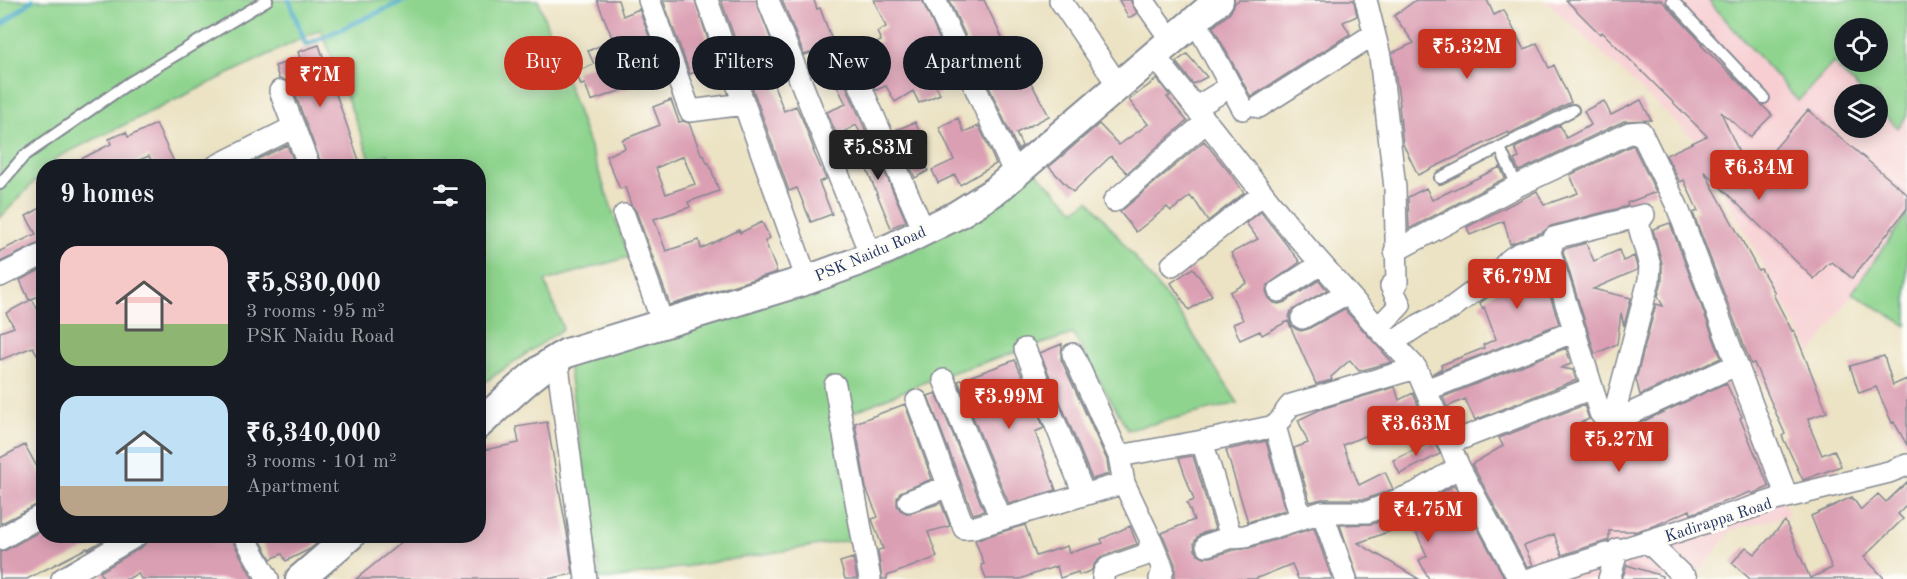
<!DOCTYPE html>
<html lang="en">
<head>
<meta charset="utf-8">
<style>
	body { margin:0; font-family:"Old Standard TT",serif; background:#242831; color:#f1f3f6; height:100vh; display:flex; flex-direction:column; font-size:22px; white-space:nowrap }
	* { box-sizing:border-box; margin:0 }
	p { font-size:20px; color:#9ea1a6 }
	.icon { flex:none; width:33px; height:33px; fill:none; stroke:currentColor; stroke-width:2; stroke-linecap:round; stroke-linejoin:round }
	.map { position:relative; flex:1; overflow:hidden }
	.panel { position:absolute; left:36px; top:159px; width:450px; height:384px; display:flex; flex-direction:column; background:#171b24; border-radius:24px; box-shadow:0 3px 15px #0003 }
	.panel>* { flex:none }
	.guide { position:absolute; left:504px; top:36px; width:570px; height:54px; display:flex; gap:12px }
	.tools { position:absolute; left:1834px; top:18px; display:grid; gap:12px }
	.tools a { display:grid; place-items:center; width:54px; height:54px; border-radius:50%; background:#171b24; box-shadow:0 3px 15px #0003; font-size:30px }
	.price { position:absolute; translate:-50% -51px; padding:0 14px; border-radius:6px; background:#c8321e; color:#fff; font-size:20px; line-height:39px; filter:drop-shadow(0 2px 3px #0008) }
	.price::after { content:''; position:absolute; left:50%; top:36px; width:18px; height:14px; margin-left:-9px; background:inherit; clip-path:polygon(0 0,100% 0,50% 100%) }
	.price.active { background:#222; color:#fff }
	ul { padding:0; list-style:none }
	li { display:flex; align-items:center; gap:18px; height:150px; padding:0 24px }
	li span { display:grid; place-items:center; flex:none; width:168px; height:120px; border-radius:18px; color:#555 }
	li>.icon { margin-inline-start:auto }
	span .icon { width:72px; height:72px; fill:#fffc; stroke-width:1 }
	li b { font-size:26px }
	h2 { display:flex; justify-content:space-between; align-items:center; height:72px; padding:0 24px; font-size:26px }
	.chip { padding:0 21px; border-radius:27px; background:#171b24; box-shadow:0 3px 15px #0003; font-size:21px; line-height:54px }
	.chip.active { background:#c8321e; color:#fff }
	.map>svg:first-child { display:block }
	.built { fill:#f7cfd3; fill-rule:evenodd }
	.green { fill:#8ed48e; stroke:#548276; stroke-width:1.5; fill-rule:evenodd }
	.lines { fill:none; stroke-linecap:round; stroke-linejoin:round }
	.stream { stroke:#49abc8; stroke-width:5 }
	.building { fill:#db9fb3; fill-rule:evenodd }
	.lane-casing { stroke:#848991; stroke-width:14 }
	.street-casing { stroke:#848991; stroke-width:24 }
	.secondary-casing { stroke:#848991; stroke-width:32 }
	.lane { stroke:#fff; stroke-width:10 }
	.street { stroke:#fff; stroke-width:21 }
	.secondary { stroke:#fff; stroke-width:28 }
	.labels { text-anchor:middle; stroke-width:6; stroke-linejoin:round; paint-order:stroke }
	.street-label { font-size:16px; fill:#1b2f5e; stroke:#fdfcf7 }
</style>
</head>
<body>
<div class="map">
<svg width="1907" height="579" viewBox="0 0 1907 579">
	<rect width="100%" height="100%" fill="#fdfcf7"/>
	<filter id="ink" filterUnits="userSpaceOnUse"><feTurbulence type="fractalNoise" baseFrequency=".0167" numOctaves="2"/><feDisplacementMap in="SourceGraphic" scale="12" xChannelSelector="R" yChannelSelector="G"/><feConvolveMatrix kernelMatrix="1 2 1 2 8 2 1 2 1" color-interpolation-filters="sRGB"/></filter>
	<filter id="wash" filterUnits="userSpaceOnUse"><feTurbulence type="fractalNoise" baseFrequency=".008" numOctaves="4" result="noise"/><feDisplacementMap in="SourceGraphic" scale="24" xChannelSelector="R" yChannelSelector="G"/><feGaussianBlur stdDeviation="1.35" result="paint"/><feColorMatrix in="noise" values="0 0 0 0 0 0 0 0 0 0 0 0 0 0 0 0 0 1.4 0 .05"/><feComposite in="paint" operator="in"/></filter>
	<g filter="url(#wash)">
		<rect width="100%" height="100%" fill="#ece3c4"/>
		<!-- built -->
		<path class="built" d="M1545,0H1907V214L1811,354L1695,140ZM1845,28H1878V62H1845ZM1845,94H1878V128H1845Z
			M1758,440L1789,515L1732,530L1697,574L1675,579H1423L1414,559L1445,546L1457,575L1507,553L1493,526L1574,486L1674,478Z"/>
		<!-- green -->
		<path class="green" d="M0,0H538L629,257L545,281L563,329L479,386L478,166H391L387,154L371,161L321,29L58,157L50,166H44L43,173L0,218Z
			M1708,0H1907V116L1898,128L1878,109V94H1864L1833,63L1798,101ZM1878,28V62H1845V28Z
			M1035,171L1075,210L1089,200L1181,316L1238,403L1128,430L1073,334L935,378L832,421L857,539L611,579H600L568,364L883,264Z
			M1907,214V326L1852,293Z"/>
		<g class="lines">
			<!-- stream -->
			<path class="stream" d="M289,0L306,45L406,0
				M0,26L32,0"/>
		</g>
		<g id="blocks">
			<!-- building -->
			<path class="building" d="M597,0H618L623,16L639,9L656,55L629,66L636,85L591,101L585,84L581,85L576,72L594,64L588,51L613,40Z
				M663,0H695L716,64L690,74Z
				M721,0H756L780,63L767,67L784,111L796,106L803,121L814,150H813L826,179L819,182L832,214L811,222L797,188L789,191Z
				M782,0H814L817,9L820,8L834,46L818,54L817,51L804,55Z
				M874,0H922L943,47L930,53L938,72L931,75L940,94L919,103L913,91L895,102L886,86L876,90L864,66L858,63L851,64L845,69L843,74L844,81L868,136L863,138L856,125L837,136L827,112L846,104L837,86L840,84L831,64L881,41L877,32L886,27Z
				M949,0H984L1024,84L1030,81L1049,116L1016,133L1022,146L1018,150Z
				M1119,0H1130L1137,13L1129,18Z
				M1239,0H1354L1357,16L1343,22L1350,34L1251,97L1213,27L1230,13L1235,3Z
				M1416,0H1487L1494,15L1504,10L1524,50L1537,43L1549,68L1554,65L1571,102L1509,134L1508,132L1418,175L1403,144L1399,106L1400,105L1392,53L1414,43L1394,16Z
				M1566,0H1661L1666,5L1702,43L1701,45L1772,115L1750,137L1721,112L1754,186L1777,160L1770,154L1808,110L1907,194V209L1852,278L1832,262L1830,264L1829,263L1814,279L1704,171L1758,270L1761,269L1775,293L1773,294L1792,331L1794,330L1827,412L1808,419L1812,432L1822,455L1834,450L1841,466L1803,480L1782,436L1785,434L1754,363L1751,364L1693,213L1698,211L1684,180L1680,182L1666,155L1707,136L1602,32L1600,34Z
				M319,45L361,166H322L292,86L288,81L279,79L275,66L300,58L298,52Z
				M1187,54L1207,77L1193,84L1176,62Z
				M1157,79L1170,96L1167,97L1187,121L1127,173L1111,156L1073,192L1049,167L1099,124L1119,145L1148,124L1129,100Z
				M671,100L679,122L683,121L689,123L702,156L704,155L707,163H709L719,191L688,202L690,207L654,219L666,251L699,240L701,249L739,230L740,233L762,222L770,238L765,241L777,272L670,305L636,211L631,205L625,187L620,189L606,156L625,148L622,140L660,125L653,107ZM683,156L695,184L666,194L656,168Z
				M1641,100L1651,120L1624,121L1519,171L1514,160L1519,158L1515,148L1560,125L1566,138L1591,125L1584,111L1604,101L1611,115Z
				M958,118L964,132L979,126L996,164L960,185L955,175L938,183L932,170L954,160L939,127Z
				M915,122L921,135L913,138L928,171L915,178L894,131Z
				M156,124L176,166H154L149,156L125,166H67L111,144L109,139L126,132L128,137Z
				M871,141L906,221L891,228L863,160L849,167L843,153Z
				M1204,141L1230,173L1244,193L1208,221L1194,199L1193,200L1190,196L1171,211L1167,207L1136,232L1120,212Z
				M287,145L296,166H244Z
				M1633,145L1656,192L1627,203L1628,206L1551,226L1543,232L1510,244L1504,221L1470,235L1467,227L1537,191L1544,205L1578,193L1570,175Z
				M1500,167L1505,178L1409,229L1408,197L1426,188L1432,200Z
				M44,206V241L0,262V251L36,234L26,216Z
				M1261,212L1300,262L1268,285L1266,291L1269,298L1274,303L1279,304L1285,302L1319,280L1327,290L1291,311L1289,317L1291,325L1296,329L1301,331L1308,329L1344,309L1392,362L1359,371L1350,360L1331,377L1332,380L1316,384L1288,321L1262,335L1260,331L1240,340L1233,324L1243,320L1230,292L1247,283L1231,253L1258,239L1246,223Z
				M1670,223L1721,358L1640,395L1636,379L1656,304L1663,306L1658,296L1662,281V263L1653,229Z
				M1586,243L1594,261L1619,250L1623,261L1634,256L1637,267V270L1593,289L1631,298L1624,326L1621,313L1617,344L1595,354L1563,252L1564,249Z
				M1539,260L1559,324L1432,374L1442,368L1441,365L1484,348L1483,345L1496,339L1484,307L1482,308L1480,303L1508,282L1518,269Z
				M44,268V294L29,300L20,280Z
				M1193,268L1212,295L1189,310L1171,283Z
				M32,299L44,321V366L33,347L0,360V332L14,327L6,313Z
				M1062,344L1061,359L1107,460L1109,474L1092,479L1040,353Z
				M1566,348L1571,364L1561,368L1573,370L1576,380L1475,420L1465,399L1447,407L1443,397Z
				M1884,356L1893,385L1907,379V445L1894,422L1892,423L1876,387L1859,393L1850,366Z
				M1015,360L1044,428L1035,432L1056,490L1009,504L958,381Z
				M1726,383L1742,417L1740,418L1769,487L1752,494L1751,492L1691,514L1690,510L1656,525L1634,532V531H1609V540L1562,555L1554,534L1524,546L1533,565L1527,567L1472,464L1503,446L1499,438L1584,405L1589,419L1580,423L1592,456L1616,448V434Z
				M1395,387L1399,400L1413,393L1423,417L1372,440L1369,434L1343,445L1359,485L1385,472L1393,489L1366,499H1322L1310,502L1294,448L1308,443L1298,420L1321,409Z
				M936,393L984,511L973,514L928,396Z
				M905,404L932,479L900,492L897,498V505L900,510L908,514L941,503L950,526L928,532L937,557L887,576V579H882L878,550L883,549L872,519L878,517L866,488L855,423Z
				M547,422L567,533L573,574L548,579H356L409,536H478V451L519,443L516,427Z
				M1266,441L1285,510L1248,522L1226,450Z
				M1434,441L1440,454L1400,474L1393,460Z
				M25,445L44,480V501L0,524V458Z
				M1193,456L1215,529L1203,533L1197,537L1194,543L1195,550L1198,554L1204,557H1211L1234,550L1249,548L1314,528L1332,579H1298L1292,564L1255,579H1175V564L1162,533L1194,520L1187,503L1194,500L1179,458Z
				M1907,482V505L1898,514L1903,519L1864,557L1885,579H1750L1732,563L1746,547L1755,554L1785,521L1810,578L1832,568L1811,516L1852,497L1861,510L1878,494L1886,502Z
				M1454,485L1505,579H1429L1419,560L1427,556L1412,523L1358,543L1419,579H1358L1340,525L1373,524L1421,505Z
				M1025,525L1036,556L1067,546L1069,553L1103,543L1101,539L1130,526L1137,544L1103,556L1095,563L1091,571L1079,575L1078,572L1060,578L1057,566L1020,579H986L981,565L984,564L975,540Z
				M44,529V536H111L88,549L87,548L27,579H0V552L6,550Z
				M149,536H231L233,542L253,579H141L138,573L128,579H104L100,572L142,547L147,542Z
				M258,536H283L285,540L296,536H312L316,544L310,549L286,561L282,554L271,559Z
				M853,558L857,579H845L840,562Z
				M1627,565L1662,576V579H1622Z"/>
		</g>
	</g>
	<g filter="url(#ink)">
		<use href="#blocks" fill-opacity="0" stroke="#848991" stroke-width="1.5"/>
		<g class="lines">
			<defs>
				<path id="lane" d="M1672,0L1764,98
					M1500,148L1517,186
					M1440,178L1573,110
					M0,184L24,156L129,83L267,0"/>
				<path id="street" d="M649,0L690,111L744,104
					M707,0L807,280
					M768,0L871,256
					M935,0L1015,174
					M1060,0L1118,85
					M1143,0L1171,40
					M1366,0L1380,56L1395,188L1397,283L1391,286L1400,305L1378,328
					M1195,20L1243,109
					M1154,55L1295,234L1378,328L1416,368L1459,467L1519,579
					M856,76L924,231
					M280,91L309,166
					M1259,107L1374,34
					M1195,108L1231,86
					M216,166L294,127
					M1114,201L1206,122
					M624,215L663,324
					M1644,215L1554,238L1550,252L1600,413L1604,418L1612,422L1736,365
					M1395,251L1517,186L1629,133L1641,132L1677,206L1787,497
					M1172,265L1263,194
					M0,276L44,254
					M1279,291L1321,264
					M1302,318L1347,293
					M1392,343L1419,325L1450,309L1500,272C1511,251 1531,250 1552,243
					M1025,349L1084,494
					M1073,354L1119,456L1124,483L1151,540L1149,549L1145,555L1108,568L1104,572L1103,579
					M557,358L586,579
					M944,380L1001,519
					M835,385L870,579
					M1426,390L1575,331
					M917,401L964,528L975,527L1124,483
					M1612,422L1649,280L1650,266L1638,223L1644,215
					M1275,426L1301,519
					M1202,441L1231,537
					M1450,443L1592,388
					M1119,456L1214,439L1275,426C1282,420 1284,412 1291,405L1416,368
					M909,501L949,486
					M1322,512L1346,579
					M244,536L268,579
					M0,539L44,514
					M1151,540L1163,569L1160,579
					M1647,541L1686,579
					M1207,545L1231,537L1245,536L1322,512H1368L1416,493L1459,467
					M62,579L136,536
					M1530,579L1775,500L1889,472L1907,465
					M1609,579L1618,549"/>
				<path id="secondary" d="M478,425C503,403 538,367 567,353L807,280L854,263L890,248L957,215L995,191L1219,0
					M300,579L350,536"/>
			</defs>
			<!-- lane casing -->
			<use href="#lane" class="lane-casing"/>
			<!-- street casing -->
			<use href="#street" class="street-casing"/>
			<!-- secondary casing -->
			<use href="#secondary" class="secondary-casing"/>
			<!-- lane -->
			<use href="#lane" class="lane"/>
			<!-- street -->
			<use href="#street" class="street"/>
			<!-- secondary -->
			<use href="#secondary" class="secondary"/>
		</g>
	</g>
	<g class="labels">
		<!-- street labels -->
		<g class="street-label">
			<text transform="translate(870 253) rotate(-23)" y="6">PSK Naidu Road</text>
			<text transform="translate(1718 519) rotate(-18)" y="6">Kadirappa Road</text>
		</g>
	</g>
</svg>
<div class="tools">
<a><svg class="icon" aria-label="locate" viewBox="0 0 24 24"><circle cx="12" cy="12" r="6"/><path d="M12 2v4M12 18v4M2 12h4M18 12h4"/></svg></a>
<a><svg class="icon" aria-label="layers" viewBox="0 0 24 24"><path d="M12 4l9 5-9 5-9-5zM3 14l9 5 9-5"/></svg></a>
</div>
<b class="price" style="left:1467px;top:80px">₹5.32M</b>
<b class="price" style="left:320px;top:108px">₹7M</b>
<b class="price active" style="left:878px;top:181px">₹5.83M</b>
<b class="price" style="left:1759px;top:201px">₹6.34M</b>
<b class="price" style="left:1517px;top:310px">₹6.79M</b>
<b class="price" style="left:1009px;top:430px">₹3.99M</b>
<b class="price" style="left:1416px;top:457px">₹3.63M</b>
<b class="price" style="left:1619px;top:473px">₹5.27M</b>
<b class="price" style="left:1428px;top:543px">₹4.75M</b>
<div class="guide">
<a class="chip active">Buy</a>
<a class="chip">Rent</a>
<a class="chip">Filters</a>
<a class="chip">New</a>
<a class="chip">Apartment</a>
</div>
<section class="panel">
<h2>9 homes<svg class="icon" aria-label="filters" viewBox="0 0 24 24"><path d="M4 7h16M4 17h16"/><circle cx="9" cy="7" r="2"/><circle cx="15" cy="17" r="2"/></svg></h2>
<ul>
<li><span style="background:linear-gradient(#f6c9c9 65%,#8fb573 0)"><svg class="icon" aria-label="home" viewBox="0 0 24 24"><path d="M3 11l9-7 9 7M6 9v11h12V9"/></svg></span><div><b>₹5,830,000</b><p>3 rooms · 95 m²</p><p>PSK Naidu Road</p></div></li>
<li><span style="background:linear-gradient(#bfe0f5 75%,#b9a48a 0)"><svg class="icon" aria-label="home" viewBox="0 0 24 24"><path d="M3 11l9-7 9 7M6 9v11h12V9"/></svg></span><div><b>₹6,340,000</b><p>3 rooms · 101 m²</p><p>Apartment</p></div></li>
</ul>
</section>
</div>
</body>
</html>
